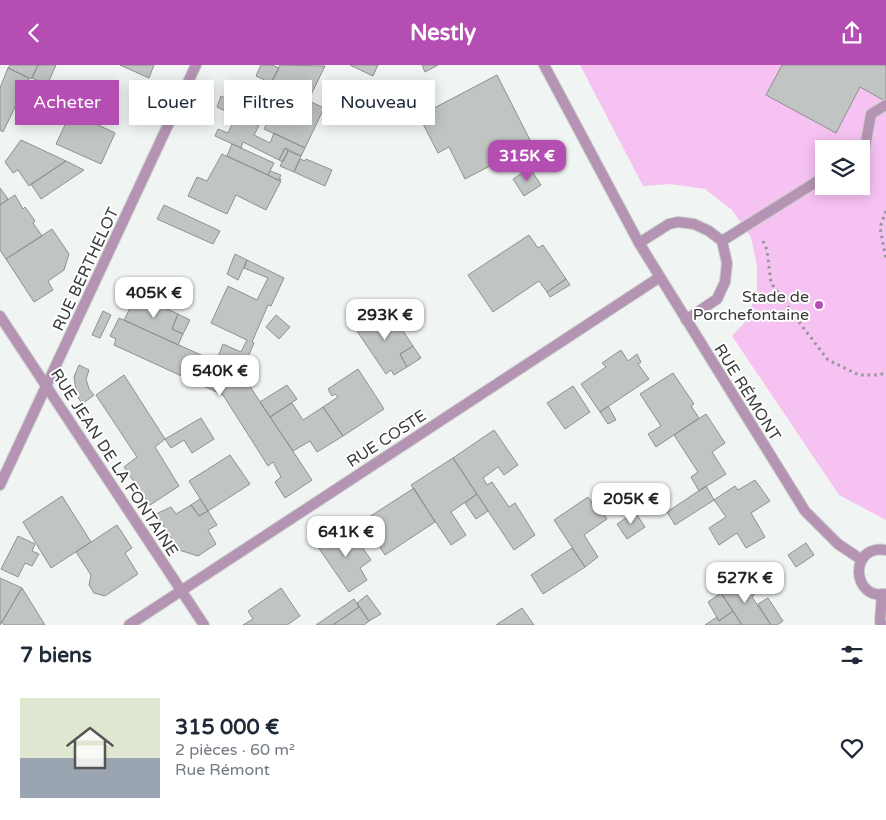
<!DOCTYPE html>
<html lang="fr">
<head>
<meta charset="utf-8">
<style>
	body { margin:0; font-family:"Varela Round",sans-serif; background:#f6f6f7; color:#1f2937; height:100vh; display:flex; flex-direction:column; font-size:19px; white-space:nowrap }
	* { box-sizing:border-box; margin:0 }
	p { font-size:16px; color:#747a83 }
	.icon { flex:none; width:28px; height:28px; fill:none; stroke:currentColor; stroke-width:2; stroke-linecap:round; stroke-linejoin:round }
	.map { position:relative; height:560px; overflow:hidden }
	.details { display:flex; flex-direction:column; background:#fff; flex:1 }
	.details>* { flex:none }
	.guide { position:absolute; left:15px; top:15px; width:500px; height:45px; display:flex; gap:10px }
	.fabs { position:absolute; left:815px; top:75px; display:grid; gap:10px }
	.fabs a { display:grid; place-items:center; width:55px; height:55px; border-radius:0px; background:#fff; box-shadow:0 2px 12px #0003; font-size:25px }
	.price { position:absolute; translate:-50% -42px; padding:0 11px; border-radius:10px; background:#fff; color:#222; font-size:16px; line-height:32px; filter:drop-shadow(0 1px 2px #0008) }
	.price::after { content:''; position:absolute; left:50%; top:30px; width:15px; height:11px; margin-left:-8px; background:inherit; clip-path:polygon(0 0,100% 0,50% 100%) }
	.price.current { background:#b54eb2; color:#fff }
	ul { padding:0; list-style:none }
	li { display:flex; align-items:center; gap:15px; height:125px; padding:0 20px }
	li+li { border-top:1px solid #e0e1e3 }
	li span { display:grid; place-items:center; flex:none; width:140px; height:100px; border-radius:0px; color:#555 }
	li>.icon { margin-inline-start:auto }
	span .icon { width:60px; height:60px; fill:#fffc; stroke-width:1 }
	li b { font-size:21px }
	h2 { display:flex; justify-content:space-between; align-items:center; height:60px; padding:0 20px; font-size:21px }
	.chip { padding:0 18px; border-radius:0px; background:#fff; box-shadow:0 2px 12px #0003; font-size:18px; line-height:45px }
	.chip.current { background:#b54eb2; color:#fff }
	header { display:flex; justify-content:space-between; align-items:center; height:65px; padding:0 20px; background:#b54eb2; color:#fff; font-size:22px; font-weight:700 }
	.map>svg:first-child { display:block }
	.green { fill:#f6c2f2; fill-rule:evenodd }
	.building { fill:#c0c4c2; stroke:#8d918f }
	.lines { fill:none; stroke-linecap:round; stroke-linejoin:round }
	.lane-casing { stroke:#cbcfcd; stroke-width:12 }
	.street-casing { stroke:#cbcfcd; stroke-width:12 }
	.path { stroke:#959796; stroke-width:3; stroke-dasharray:2.5 4; stroke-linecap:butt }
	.lane { stroke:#b494b2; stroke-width:10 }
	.street { stroke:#b494b2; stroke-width:10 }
	.poi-dot { fill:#b54eb2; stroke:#fff; stroke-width:2 }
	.labels { text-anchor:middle; stroke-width:4; stroke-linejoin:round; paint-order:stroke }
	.street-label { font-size:16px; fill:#393a3a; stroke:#fff }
	.poi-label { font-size:16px; fill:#393a3a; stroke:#fff; text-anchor:end }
</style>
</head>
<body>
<header><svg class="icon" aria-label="back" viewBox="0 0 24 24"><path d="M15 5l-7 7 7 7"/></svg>Nestly<svg class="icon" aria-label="share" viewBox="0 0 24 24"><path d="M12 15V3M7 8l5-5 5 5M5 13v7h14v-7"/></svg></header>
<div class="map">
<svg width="886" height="560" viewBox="0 0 886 560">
	<rect width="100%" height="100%" fill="#f0f4f2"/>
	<!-- green -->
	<path class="green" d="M580,0H886V455L839,430L732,271L747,255L757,225V201L751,172L732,145L705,124L670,119L643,121ZM824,84H861V121H824Z"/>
	<!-- building -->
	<path class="building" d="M10,0H38L31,14L8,3Z
		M38,0H56L47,20L32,13Z
		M120,0H154L149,13Z
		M261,0H272L279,3L271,18L256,11Z
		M280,0L325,1L308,36L271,18Z
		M350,0H378L373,11Z
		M422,0H438L425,7Z
		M782,0H886V33L885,36L860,22L836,68L766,30Z
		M8,3L29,13L3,67L0,65V23Z
		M497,10L532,79L465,114L449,82L438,88L419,51Z
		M275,20L284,24L278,35L269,31Z
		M284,24L324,43L305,83L264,64Z
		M221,31L244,42L240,53L217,42Z
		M71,47L115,68L101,99L56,79Z
		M236,51L259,61L254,70L270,78L274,68L305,83L301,91L285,83L279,95L243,77L241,83L215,71L218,64L228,68Z
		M21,75L66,96L29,121L18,105L13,108L5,97Z
		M232,79L274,98L268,110L227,91Z
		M285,83L288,86L283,97L279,95Z
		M288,86L301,91L294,107L280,101Z
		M222,89L281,116L266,145L236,130L227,149L188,131L197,112L207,116Z
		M300,94L305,96L306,94L332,105L325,121L294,107Z
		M66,96L84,105L41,134L31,119Z
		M530,103L541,120L524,131L513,114Z
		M270,106L281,110L279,114H281L279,116L268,110Z
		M0,123L8,134L0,140Z
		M15,130L23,144L25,142L35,156L33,158L42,171L6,194L0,185V140Z
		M164,140L220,166L213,179L157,154Z
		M52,164L69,189L64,205L48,216L53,225L34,237L6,194Z
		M529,170L538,183L543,180L566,214L547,227L539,216L493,247L468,210Z
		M235,189L247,195L238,215L227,209Z
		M247,195L284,213L271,241L268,240L252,277L254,278L241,308L216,297L223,279L241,287L247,275L211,258L228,221L257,235L268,213L244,203Z
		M566,214L570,220L550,232L547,227Z
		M137,230L178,249L172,264L183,269L178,280L124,255Z
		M387,242L413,281L400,289L407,302L394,310L391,305L386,309L355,263Z
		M103,246L111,250L100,273L92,270Z
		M178,249L190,255L183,269L172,264Z
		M276,250L290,262L279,274L266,262Z
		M119,253L241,308L312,415L285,433L275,417L281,412L273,397L268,401L223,330L114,280L116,274L110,271Z
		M413,281L421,293L407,302L400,289Z
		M621,285L628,296L637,289L641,297L638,299L649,314L600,347L581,319L606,302L602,298Z
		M79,300L89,305L86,314L89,324L94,330L82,339L77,330L74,312Z
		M358,304L384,344L343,371L323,342L338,332L335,329L332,331L328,324Z
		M673,308L694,339L691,341L699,353L656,382L648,369L661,361L640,329Z
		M124,310L165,374L155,382L179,421L150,440L124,402L137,392L96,330Z
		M287,320L297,334L270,352L260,337Z
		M573,321L590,347L565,364L547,338Z
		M292,338L303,355L323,342L343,371L317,387L310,376L293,386L270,352Z
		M608,341L616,355L608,359L600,347Z
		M706,349L725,378L712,387L726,409L699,426L691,412L698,407L674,370Z
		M201,353L214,374L192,388L184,375L171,383L165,374Z
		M494,365L518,400L504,410L498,402L483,413L487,420L492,417L509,442L515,438L535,470L514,485L453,393Z
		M230,390L250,419L208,446L189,416Z
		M453,393L477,429L451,447L466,470L451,480L411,420Z
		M755,415L770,436L751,448L765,472L746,483L737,468L719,480L709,463L726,452L714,435L735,421L738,425Z
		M706,421L714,435L675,460L667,447Z
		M414,423L435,457L385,490L363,456Z
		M477,429L488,446L476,454L465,438Z
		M62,431L91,477L51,503L23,457Z
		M588,432L596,443L599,442L607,454L584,470L598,492L585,502L554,455Z
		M200,434L208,446L199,451L191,440Z
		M191,440L199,451L208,446L217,460L208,465L216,479L198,491L179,485L156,449L171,442L176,449Z
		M635,447L645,462L627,474L617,459Z
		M117,460L132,483L125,488L138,509L105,531L94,528L89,520L91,510L76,487Z
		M348,462L371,495L360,503L367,515L349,527L318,482Z
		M18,471L35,479L32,486L39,489L32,501L25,498L18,512L1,504Z
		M806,478L814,490L796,502L788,490Z
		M572,483L585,502L543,529L531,510Z
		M0,513L22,523L0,560Z
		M744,513L756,528L752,532L771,560H742L721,528Z
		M22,523L45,560H4L2,557Z
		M281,523L300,551L287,560H243L253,554L248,546Z
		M721,528L733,546L719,556L708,537Z
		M367,530L381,549L369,556L357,538Z
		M768,533L783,556L777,560H771L758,539Z
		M354,534L359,542L333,560H316Z
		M359,542L369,556L364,560H333Z
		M522,543L534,560H496L502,556Z
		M733,546L742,560H705L717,552L719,556Z"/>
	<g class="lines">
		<defs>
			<path id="lane" d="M861,89L864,88L871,49L886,40
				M722,176L824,112
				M639,178L669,159L678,157L694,159L709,166L722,176L727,198L725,217L717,234L686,255"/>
			<path id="street" d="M544,0L639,178L805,446L838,479L862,495
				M0,251L204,560
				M0,420L196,0
				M886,485C848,479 852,536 886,529
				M882,529L880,557L883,560
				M129,560L660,212"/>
		</defs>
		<!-- lane casing -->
		<use href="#lane" class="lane-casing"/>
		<!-- street casing -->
		<use href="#street" class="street-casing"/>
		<!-- path -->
		<path class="path" d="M886,146L880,162L886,195
			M763,176L767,185L771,218L799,257L828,295L859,310H878L886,308"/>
		<!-- lane -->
		<use href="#lane" class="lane"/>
		<!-- street -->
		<use href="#street" class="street"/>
	</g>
	<!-- markers -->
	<circle class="poi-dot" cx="819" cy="240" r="5"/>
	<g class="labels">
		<!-- street labels -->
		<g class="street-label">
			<text transform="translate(85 204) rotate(-65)" y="6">RUE BERTHELOT</text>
			<text transform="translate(748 327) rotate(58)" y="6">RUE RÉMONT</text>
			<text transform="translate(386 373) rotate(-33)" y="6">RUE COSTE</text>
			<text transform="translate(115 397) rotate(57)" y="6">RUE JEAN DE LA FONTAINE</text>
		</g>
		<!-- poi labels -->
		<g class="poi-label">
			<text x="809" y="237">Stade de<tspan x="809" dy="18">Porchefontaine</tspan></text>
		</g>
	</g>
</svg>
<div class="fabs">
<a><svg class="icon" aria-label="layers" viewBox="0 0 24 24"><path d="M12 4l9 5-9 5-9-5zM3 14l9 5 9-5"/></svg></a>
</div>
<b class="price current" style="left:527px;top:117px">315K €</b>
<b class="price" style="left:154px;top:254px">405K €</b>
<b class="price" style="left:385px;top:276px">293K €</b>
<b class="price" style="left:220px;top:332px">540K €</b>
<b class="price" style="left:631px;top:460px">205K €</b>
<b class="price" style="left:346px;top:493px">641K €</b>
<b class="price" style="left:745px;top:539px">527K €</b>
<div class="guide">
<a class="chip current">Acheter</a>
<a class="chip">Louer</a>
<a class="chip">Filtres</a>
<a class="chip">Nouveau</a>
</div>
</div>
<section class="details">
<h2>7 biens<svg class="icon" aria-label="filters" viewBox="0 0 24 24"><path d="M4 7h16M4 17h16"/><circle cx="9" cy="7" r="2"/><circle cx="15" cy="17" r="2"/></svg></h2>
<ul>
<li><span style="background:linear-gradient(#dfe7d0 60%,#9aa5b1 0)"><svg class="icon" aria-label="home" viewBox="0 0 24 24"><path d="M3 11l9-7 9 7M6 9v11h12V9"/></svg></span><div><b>315 000 €</b><p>2 pièces · 60 m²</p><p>Rue Rémont</p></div><svg class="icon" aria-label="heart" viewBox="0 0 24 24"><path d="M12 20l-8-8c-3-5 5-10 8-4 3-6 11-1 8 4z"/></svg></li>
</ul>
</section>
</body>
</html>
